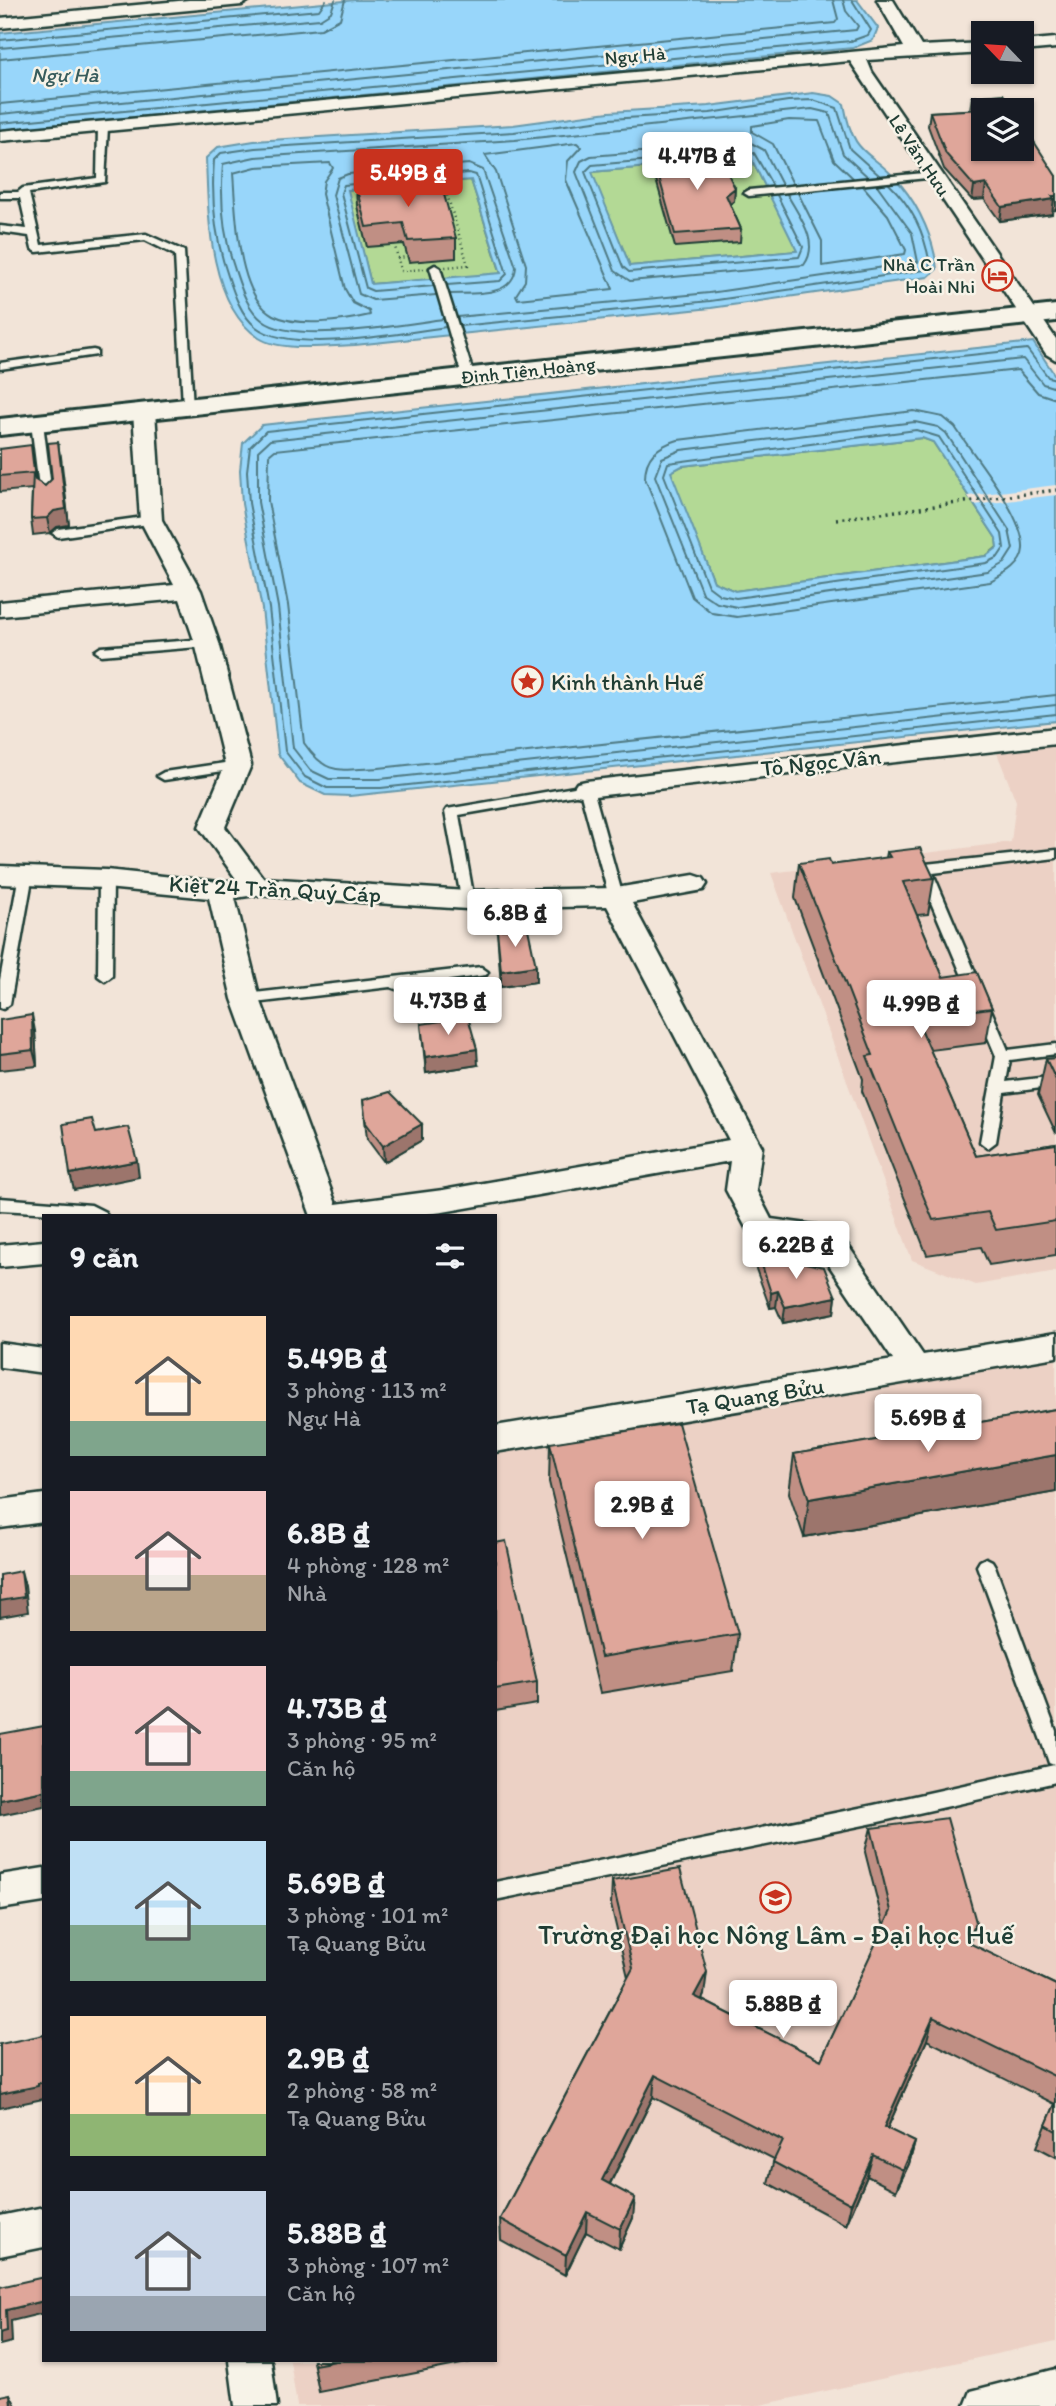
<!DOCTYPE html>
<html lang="vi">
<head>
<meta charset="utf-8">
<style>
	body { margin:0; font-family:Itim,sans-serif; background:#242831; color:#f1f3f6; height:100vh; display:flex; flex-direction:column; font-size:26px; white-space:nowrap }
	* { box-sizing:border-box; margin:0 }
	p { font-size:23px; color:#9ea1a6 }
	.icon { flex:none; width:38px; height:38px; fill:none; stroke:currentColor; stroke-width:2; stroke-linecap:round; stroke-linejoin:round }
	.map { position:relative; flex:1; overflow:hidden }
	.sheet { position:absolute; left:42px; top:1214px; width:455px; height:1148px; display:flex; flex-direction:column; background:#171b24; border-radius:0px; box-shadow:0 2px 5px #0004 }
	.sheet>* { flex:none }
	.needle { width:46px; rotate:295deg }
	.buttons { position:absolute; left:971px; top:21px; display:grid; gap:14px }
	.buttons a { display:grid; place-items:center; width:63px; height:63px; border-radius:0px; background:#171b24; box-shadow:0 2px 5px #0004; font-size:35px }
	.price { position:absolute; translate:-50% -60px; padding:0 16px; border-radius:7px; background:#fff; color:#222; font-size:23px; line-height:46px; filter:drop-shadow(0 2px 4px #0008) }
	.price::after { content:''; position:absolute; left:50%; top:42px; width:21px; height:16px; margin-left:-10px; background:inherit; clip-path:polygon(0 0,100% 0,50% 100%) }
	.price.selected { background:#c8321e; color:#fff }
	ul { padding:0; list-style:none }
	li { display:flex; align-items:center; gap:21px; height:175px; padding:0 28px }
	li span { display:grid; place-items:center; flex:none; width:196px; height:140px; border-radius:0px; color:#555 }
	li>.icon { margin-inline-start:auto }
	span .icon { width:84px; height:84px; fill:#fffc; stroke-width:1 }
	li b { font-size:30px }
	h2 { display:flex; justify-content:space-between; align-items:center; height:84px; padding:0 28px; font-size:30px }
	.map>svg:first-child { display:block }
	.built { fill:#ecd1c5 }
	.green { fill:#b3d995; stroke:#698b64; stroke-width:2 }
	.water { fill:#98d6fa; stroke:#6899ab; stroke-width:2; fill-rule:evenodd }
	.pier { fill:#f2e4d8 }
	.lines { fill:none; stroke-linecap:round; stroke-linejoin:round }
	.shore { stroke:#4f7a83; stroke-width:2 }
	.service-casing { stroke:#1f3d34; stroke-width:5 }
	.minor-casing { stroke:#1f3d34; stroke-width:5 }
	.secondary-casing { stroke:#1f3d34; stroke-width:6 }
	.path-far1 { stroke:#1f3d34; stroke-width:2.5; stroke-dasharray:1 3.5; stroke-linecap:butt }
	.path { stroke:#1f3d34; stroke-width:3.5; stroke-dasharray:2 4.5; stroke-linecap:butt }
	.service { fill:#f7f3e8; fill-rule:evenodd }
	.minor { fill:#f7f3e8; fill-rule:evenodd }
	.secondary { fill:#f7f3e8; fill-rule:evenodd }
	.wall { fill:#c08f84; stroke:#1f3d34; stroke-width:2 }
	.shaded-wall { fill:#9c746c; stroke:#1f3d34; stroke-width:2 }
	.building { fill:#dfa69a; stroke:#1f3d34; stroke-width:2 }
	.labels { text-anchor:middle; stroke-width:5; stroke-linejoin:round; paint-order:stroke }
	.far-street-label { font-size:19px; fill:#1f3d34; stroke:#f7f3e8 }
	.far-poi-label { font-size:19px; fill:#1f3d34; stroke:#f7f3e8; text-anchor:end }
	.far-water-label { font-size:21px; font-style:italic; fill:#375c5c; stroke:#f7f3e8 }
	.poi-label { font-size:23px; fill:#1f3d34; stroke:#f7f3e8; text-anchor:start }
	.street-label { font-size:23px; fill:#1f3d34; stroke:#f7f3e8 }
	.near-poi-label { font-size:28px; fill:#1f3d34; stroke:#f7f3e8 }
</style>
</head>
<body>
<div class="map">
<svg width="1056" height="2406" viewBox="0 0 1056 2406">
	<rect width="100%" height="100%" fill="#f2e4d8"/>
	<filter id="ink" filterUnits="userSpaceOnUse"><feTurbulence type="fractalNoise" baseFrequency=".0143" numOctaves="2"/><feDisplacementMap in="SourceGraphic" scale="14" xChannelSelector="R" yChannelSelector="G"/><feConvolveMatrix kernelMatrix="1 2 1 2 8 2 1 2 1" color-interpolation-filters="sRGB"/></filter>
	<g filter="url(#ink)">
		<!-- built -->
		<path class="built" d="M1056,746V1271L976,1285L912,1260L771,873L1011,842L1016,801L997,753Z
			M1056,1358V2341L756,2406H297L290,2361H495V1453Z"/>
		<!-- green -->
		<path class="green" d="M751,158L798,251L630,266L591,172Z
			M471,180L501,274L371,284L347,190Z
			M922,438L933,442L996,538L997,547L986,556L735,591L714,582L670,472L682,466Z"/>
		<!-- water -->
		<path class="water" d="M355,0H857L878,28L873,40L853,48L0,130V33Z
			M813,93L832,96L844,104C854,161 871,148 901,185C920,208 934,240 937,269L928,277L711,308L355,345C329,346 281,352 259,338C208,304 208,212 206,158L218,147L254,141L513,125L609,112L709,106ZM751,158L797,251L630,266L592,172ZM471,180L501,273L371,284L348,190Z
			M1033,342L1056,377V721L350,796L325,795L300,783L278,754L262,609L242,504L240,470L243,443L262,425ZM922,438L933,442L996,538L997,548L986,556L735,591L714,582L671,472L682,466Z"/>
		<!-- pier -->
		<path class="pier" d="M1056,485V495L974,505L968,496Z"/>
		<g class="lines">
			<!-- shore -->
			<path class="shore" d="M0,40L319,10L326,0
				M0,48L320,19L331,12L335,0
				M0,59L321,29L340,19L345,0
				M0,104L835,23L838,19L833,0
				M0,114L856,30L858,26L846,11L843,0
				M0,123L851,41L868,35L871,30L852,0
				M577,143L581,147L568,161L566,180L613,289L518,299L516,295L525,281L526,265L496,172L485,155Z
				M720,154L754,153L773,186
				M652,160L592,165L585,172L623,267L629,272L799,257L803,247L777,195
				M330,163L333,168L324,181L322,194L345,289L353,303L369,311L370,315C344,321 298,328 273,315C236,295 236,210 233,173L256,167Z
				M793,184L773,144L752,132V126L789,120L819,121L834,160L853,178
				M782,185L764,150L751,143L591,156L581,161L576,172L615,271L630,281L804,265C821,242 798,215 787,194
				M798,193L822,241V266L905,254L906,250L888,215L863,186
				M434,286L373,291L366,288L341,193L344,185L469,173L476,175L507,274L500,281L447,285
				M436,295L373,300L359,294L333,195L338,178L348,174L469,164L483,170L516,267C513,298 474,293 450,294
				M457,317L709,293L918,262L912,233L877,185
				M443,319C404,324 294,345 263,321C247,309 241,288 235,270C223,236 220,200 223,164L255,157L515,140L812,109L829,113L843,154L868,177
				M460,326L710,301L925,270L930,265C925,234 912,206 889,184
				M446,327C402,333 292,355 256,327C241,315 234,294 228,276C215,239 211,200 214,160L221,153L255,148L514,132L609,119L710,113L788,101L813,100L837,108L850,149L880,176
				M1056,379L1048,377L1027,349L266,431L250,447L247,471L249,503L269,608L285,751L305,777L327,788H381L1056,714
				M1056,388L1043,384L1023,359L270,440L258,451V502L278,607L293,748L310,770L329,779H380L1056,705
				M1056,399L1038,393L1018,370L275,450L269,455L268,501L288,605L304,743C328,778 340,769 379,768L1056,695
				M914,411L943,417L955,427C973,455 1025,516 1023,549C1022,566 1003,575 990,582L737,617L712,613L692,597L645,478C645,456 658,446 678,440Z
				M915,422L938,427L946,433L1009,530L1013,549L1004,563L988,572L737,607L717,603L702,593L655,476L662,458L681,450Z
				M916,430L939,437L1002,534L1004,548L998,557L986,563L736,598L720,595L708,586L664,475L668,463Z"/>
			<defs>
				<path id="service" d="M103,124L108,127L105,182L29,193L41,245L146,234L184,251L193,408L183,406L175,255L145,240L37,252L32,249L29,236L0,232V226L27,229L20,198H0V192H18L23,188L97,178L98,127Z
					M934,172L939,175L937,177L749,196L744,193L749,190Z
					M435,265L440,268L474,376L472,378L462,376L430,268Z
					M93,350L97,351V355L0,369V363Z
					M37,420L43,423L52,495L46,499L40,495L31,423Z
					M151,516L155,517V523L58,537L52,533L58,529Z
					M207,639L211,640V646L101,655L95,651L101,647Z
					M238,761L245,765L243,768L164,780L157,776L164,772Z
					M586,785L593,789L623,897L621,900L616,902L609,897L581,794L459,815L474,900L472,903H462L445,812L447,809Z
					M1056,850V858L933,873L1008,1050L1056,1044V1054L1010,1060L1006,1082L1056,1076V1086L1004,1093L996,1142L988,1148L980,1142L996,1056L919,874L911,873L909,870L916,865Z
					M26,869L33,874L10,1004L3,1009L0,1008V980L19,874Z
					M106,874L113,879L112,976L105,981L98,976L99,879Z
					M481,967L488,972L486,975L413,985L449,997L451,1001L444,1006L390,987L246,1004L239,999L246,994Z
					M0,1198L91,1205L105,1212L107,1216L0,1210Z
					M986,1558L992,1561L995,1566L1056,1731V1782L874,1823L495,1900V1882L874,1805L1054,1765L1049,1763L1047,1757L977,1566L980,1561Z"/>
				<path id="minor" d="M189,0H250L242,5L0,28V18Z
					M877,0H893L921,46L984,43V53L867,60L872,72L1056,339V360L1046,354L850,61L0,141V131L904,47Z
					M1056,38V48L1022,51V41Z
					M144,405L155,411L162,520L201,591L219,643L251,765L225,827L263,878L467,891L616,888L694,875L703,878L707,884L703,890L632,903L762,1147L756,1190L771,1219L836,1228L923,1355L1056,1333V1357L495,1452V1426L893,1360L816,1246L751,1237L726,1190L730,1161L443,1212L411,1216H311L232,999L209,898L106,888L0,884V866L106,870L220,882L237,880L199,827L225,765L195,643L180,599L0,616V602L174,585L140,520L133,411ZM255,895L467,909L607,906L729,1140L443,1190L336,1204L260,999L235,898Z
					M1056,728V744L586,797L577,795L573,789L577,783L586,781Z
					M44,1241V1263L0,1267V1245Z
					M0,1343L44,1349V1373L0,1367Z
					M44,1494V1522L0,1528V1500Z
					M44,1868V1902L0,1909V1875Z
					M44,2207V2247L0,2256V2216Z
					M229,2361H271L277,2406H235Z
					M1056,2369V2406H965L971,2391Z"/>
				<path id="secondary" d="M1056,305V321L0,435V419Z"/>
			</defs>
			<!-- service casing -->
			<use href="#service" class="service-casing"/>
			<!-- minor casing -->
			<use href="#minor" class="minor-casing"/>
			<!-- secondary casing -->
			<use href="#secondary" class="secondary-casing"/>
			<!-- path-far1 -->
			<path class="path-far1" d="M446,191L468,265L401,271L383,197Z
				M398,258L408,257"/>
			<!-- path -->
			<path class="path" d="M836,519L1056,490"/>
			<!-- service -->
			<use href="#service" class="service"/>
			<!-- minor -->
			<use href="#minor" class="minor"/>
			<!-- secondary -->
			<use href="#secondary" class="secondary"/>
		</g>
		<!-- wall -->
		<path class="wall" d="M972,97L1056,176V210L1052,211V214L1000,221L984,199L972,200L944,169L928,126L930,112L970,110Z
			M653,156L735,188L734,201L730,204L741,229L740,242L675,247L653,169Z
			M356,186L456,238V258L409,262L404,244L367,247L357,206Z
			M0,449L33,461L36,480L45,486L52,479L61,457L69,525L57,527L50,533L33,535L31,519L32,489L0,492Z
			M887,852L934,878L928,914L917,915L943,977L992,1008L986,1043L930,1050L976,1156L1056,1144V1255L989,1265L981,1247L927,1255L862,1091L863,1079L795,898L799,863L831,865L886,858Z
			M497,930L536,966V982L501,987Z
			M0,1020L35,1031L37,1066L0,1070Z
			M421,1024L478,1065L426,1073Z
			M1056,1058V1133L1038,1095L1046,1059Z
			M363,1100L422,1124V1140L384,1162L367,1139Z
			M758,1253L836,1297L834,1313L783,1323L776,1307L770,1308L756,1269Z
			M1056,1409V1492L804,1537L789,1493L794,1454Z
			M550,1443L738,1634L733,1671L600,1693L549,1482Z
			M495,1543L537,1682V1704L495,1711Z
			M871,1828L970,1944L1056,1985V2157L1037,2147L1055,2104L927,2040L887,2129L915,2142L909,2164L896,2191L867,2176L846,2225L768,2183L774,2159L653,2097L610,2184L633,2218L619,2249L586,2232L565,2275L501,2240L500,2219L628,1977L611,1905L612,1881L704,1995L702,2000L821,2060L884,1927L865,1852Z
			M313,2361H477L319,2392Z"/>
		<!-- shaded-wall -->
		<path class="shaded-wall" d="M986,184L984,199L972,200L974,186Z
			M735,188L734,201L725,208L726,195Z
			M1054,199L1052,214L1000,221L1002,207Z
			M58,442L69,525L57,527L50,533L47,518Z
			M536,966V982L501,987V971Z
			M32,1015L35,1031L37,1066L33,1050Z
			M477,1049L478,1065L426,1073L425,1057Z
			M422,1124V1140L384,1162L383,1146Z
			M137,1161L139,1177L74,1190L70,1174Z
			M778,1291L776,1307L770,1308L771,1293Z
			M836,1297L834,1313L783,1323L785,1307Z
			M1056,1455V1492L804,1537L809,1499Z
			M21,1571L25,1586L28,1612L0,1617V1601Z
			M44,1791V1806L0,1815V1800Z
			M976,1922L969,1946L967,1942Z
			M707,1972L704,1995L692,2019L694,1996Z
			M933,2017L927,2040L878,2149L884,2127Z
			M655,2075L653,2097L601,2201L602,2180Z
			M44,2082L43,2099L0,2108V2094Z
			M915,2142L909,2164L896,2191L903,2170Z
			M873,2155L867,2176L846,2225L851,2204Z
			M635,2198L633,2218L619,2249L620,2229Z
			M587,2212L586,2232L565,2275L566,2255Z
			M44,2301V2313L11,2321L12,2342L0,2345V2333L6,2310Z
			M10,2394L16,2406H11Z"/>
		<!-- building -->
		<path class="building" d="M1003,94L1013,110H984V149H1022V123L1056,176V196H1052L1054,199L1002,207L986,184L974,186L946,154L930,112L982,109L972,97Z
			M717,151L735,188L726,195L741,229L675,234L653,156Z
			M440,180L456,238L408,241L403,223L366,227L356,186Z
			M58,442L66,509L54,511L47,518L31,519L33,473L0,476V449L31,445L35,480L45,486L52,479L48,443Z
			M920,848L934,878L903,882L943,977L977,972L992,1008L916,1017L976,1156L1056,1144V1221L996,1230L988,1212L933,1220L867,1056L873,1055L799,863L829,859L831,865L890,857L887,852Z
			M528,929L536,966L501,971L497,930Z
			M32,1015L33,1050L0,1054V1020Z
			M468,1017L477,1049L425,1057L421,1024Z
			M1056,1058V1080L1046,1059Z
			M390,1092L422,1124L383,1146L366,1123L363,1100Z
			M92,1119L96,1133L128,1127L137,1161L70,1174L63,1124Z
			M758,1253L824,1267L836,1297L785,1307L778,1291L771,1293Z
			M1056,1409V1455L809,1499L794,1454Z
			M678,1423L738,1634L601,1657L550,1443Z
			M506,1541L537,1682L495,1689V1543Z
			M21,1571L24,1597L0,1601V1575Z
			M44,1726V1791L0,1800V1734Z
			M947,1818L976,1922L967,1942L1056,1985V2077L933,2017L884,2127L915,2142L903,2170L873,2155L851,2204L773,2162L783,2141L655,2075L602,2180L635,2198L620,2229L587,2212L566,2255L500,2219L633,1968L612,1881L680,1869L707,1972L694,1996L821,2060L891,1911L871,1828Z
			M44,2035V2082L38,2083V2086L0,2094V2044Z
			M1056,2102V2131L1046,2125Z
			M44,2277V2301L6,2310L7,2331L0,2333V2287Z
			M313,2361H336L314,2365Z
			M10,2394L11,2406H0V2396Z"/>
	</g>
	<!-- icons -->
	<defs>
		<symbol id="hotel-ring" viewBox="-11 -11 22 22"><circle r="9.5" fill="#f7f3e8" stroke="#c8321e" stroke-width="1.5"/><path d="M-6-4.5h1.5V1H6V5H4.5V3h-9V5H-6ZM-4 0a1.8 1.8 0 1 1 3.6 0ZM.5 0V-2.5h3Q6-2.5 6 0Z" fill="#c8321e"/></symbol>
		<symbol id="sight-ring" viewBox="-11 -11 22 22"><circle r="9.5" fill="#f7f3e8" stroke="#c8321e" stroke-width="1.5"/><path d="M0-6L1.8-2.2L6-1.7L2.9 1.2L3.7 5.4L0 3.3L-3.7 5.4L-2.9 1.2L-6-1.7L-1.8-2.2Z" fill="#c8321e"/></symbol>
		<symbol id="university-ring" viewBox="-11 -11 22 22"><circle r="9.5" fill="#f7f3e8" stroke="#c8321e" stroke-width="1.5"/><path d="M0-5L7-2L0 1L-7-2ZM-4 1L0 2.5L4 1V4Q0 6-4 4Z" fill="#c8321e"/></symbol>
	</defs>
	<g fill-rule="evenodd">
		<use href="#hotel-ring" x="980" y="258" width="35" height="35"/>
		<use href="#sight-ring" x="510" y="664" width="35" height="35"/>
		<use href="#university-ring" x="758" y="1880" width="35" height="35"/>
	</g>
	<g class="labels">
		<!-- far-street labels -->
		<g class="far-street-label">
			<text transform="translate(635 55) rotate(-5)" y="7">Ngự Hà</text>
			<text transform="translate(920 155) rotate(56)" y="7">Lê Văn Hưu</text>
			<text transform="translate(528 370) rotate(-6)" y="7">Đinh Tiên Hoàng</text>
		</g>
		<!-- far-poi labels -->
		<g class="far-poi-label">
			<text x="975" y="271">Nhà C Trần<tspan x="975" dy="22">Hoài Nhi</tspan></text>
		</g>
		<!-- far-water labels -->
		<g class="far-water-label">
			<text x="65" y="82">Ngự Hà</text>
		</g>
		<!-- poi labels -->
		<g class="poi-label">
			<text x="551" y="690">Kinh thành Huế</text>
		</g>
		<!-- street labels -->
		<g class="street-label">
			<text transform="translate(821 762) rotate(-6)" y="8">Tô Ngọc Vân</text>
			<text transform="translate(275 889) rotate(3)" y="8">Kiệt 24 Trần Quý Cáp</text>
			<text transform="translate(755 1396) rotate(-9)" y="8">Tạ Quang Bửu</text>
		</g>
		<!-- near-poi labels -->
		<g class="near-poi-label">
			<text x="776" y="1944">Trường Đại học Nông Lâm - Đại học Huế</text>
		</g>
	</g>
</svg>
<div class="buttons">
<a><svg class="needle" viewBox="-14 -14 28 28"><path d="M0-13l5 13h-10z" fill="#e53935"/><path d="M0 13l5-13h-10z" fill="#9ea1a6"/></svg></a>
<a><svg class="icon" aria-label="layers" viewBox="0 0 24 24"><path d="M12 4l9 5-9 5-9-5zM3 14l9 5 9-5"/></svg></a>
</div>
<b class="price" style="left:697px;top:192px">4.47B ₫</b>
<b class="price selected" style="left:408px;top:209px">5.49B ₫</b>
<b class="price" style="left:515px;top:949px">6.8B ₫</b>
<b class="price" style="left:448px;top:1037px">4.73B ₫</b>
<b class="price" style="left:921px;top:1040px">4.99B ₫</b>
<b class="price" style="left:796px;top:1281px">6.22B ₫</b>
<b class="price" style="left:928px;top:1454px">5.69B ₫</b>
<b class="price" style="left:642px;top:1541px">2.9B ₫</b>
<b class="price" style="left:783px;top:2040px">5.88B ₫</b>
<section class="sheet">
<h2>9 căn<svg class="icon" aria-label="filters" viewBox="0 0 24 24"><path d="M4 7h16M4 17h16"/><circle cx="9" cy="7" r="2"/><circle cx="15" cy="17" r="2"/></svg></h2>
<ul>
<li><span style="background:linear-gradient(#ffd9b3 75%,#7fa58c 0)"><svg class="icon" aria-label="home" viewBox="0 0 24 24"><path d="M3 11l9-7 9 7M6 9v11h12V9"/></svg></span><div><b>5.49B ₫</b><p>3 phòng · 113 m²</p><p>Ngự Hà</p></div></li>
<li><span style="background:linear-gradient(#f6c9c9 60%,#b9a48a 0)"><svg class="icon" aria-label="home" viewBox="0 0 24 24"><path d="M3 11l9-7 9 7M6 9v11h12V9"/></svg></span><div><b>6.8B ₫</b><p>4 phòng · 128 m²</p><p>Nhà</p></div></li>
<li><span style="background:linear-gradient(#f6c9c9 75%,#7fa58c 0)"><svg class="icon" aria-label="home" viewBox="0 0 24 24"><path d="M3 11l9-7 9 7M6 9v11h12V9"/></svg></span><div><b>4.73B ₫</b><p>3 phòng · 95 m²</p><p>Căn hộ</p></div></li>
<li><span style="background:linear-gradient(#bfe0f5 60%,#7fa58c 0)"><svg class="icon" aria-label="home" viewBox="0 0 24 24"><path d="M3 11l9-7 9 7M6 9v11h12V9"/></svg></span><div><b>5.69B ₫</b><p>3 phòng · 101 m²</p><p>Tạ Quang Bửu</p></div></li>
<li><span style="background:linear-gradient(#ffd9b3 70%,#8fb573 0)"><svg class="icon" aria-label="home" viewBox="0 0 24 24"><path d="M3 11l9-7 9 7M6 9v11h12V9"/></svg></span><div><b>2.9B ₫</b><p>2 phòng · 58 m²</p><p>Tạ Quang Bửu</p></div></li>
<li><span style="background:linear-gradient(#c9d6e8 75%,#9aa5b1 0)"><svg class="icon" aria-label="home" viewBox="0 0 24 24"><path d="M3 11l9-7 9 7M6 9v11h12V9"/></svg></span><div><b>5.88B ₫</b><p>3 phòng · 107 m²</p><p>Căn hộ</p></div></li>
</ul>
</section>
</div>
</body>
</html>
